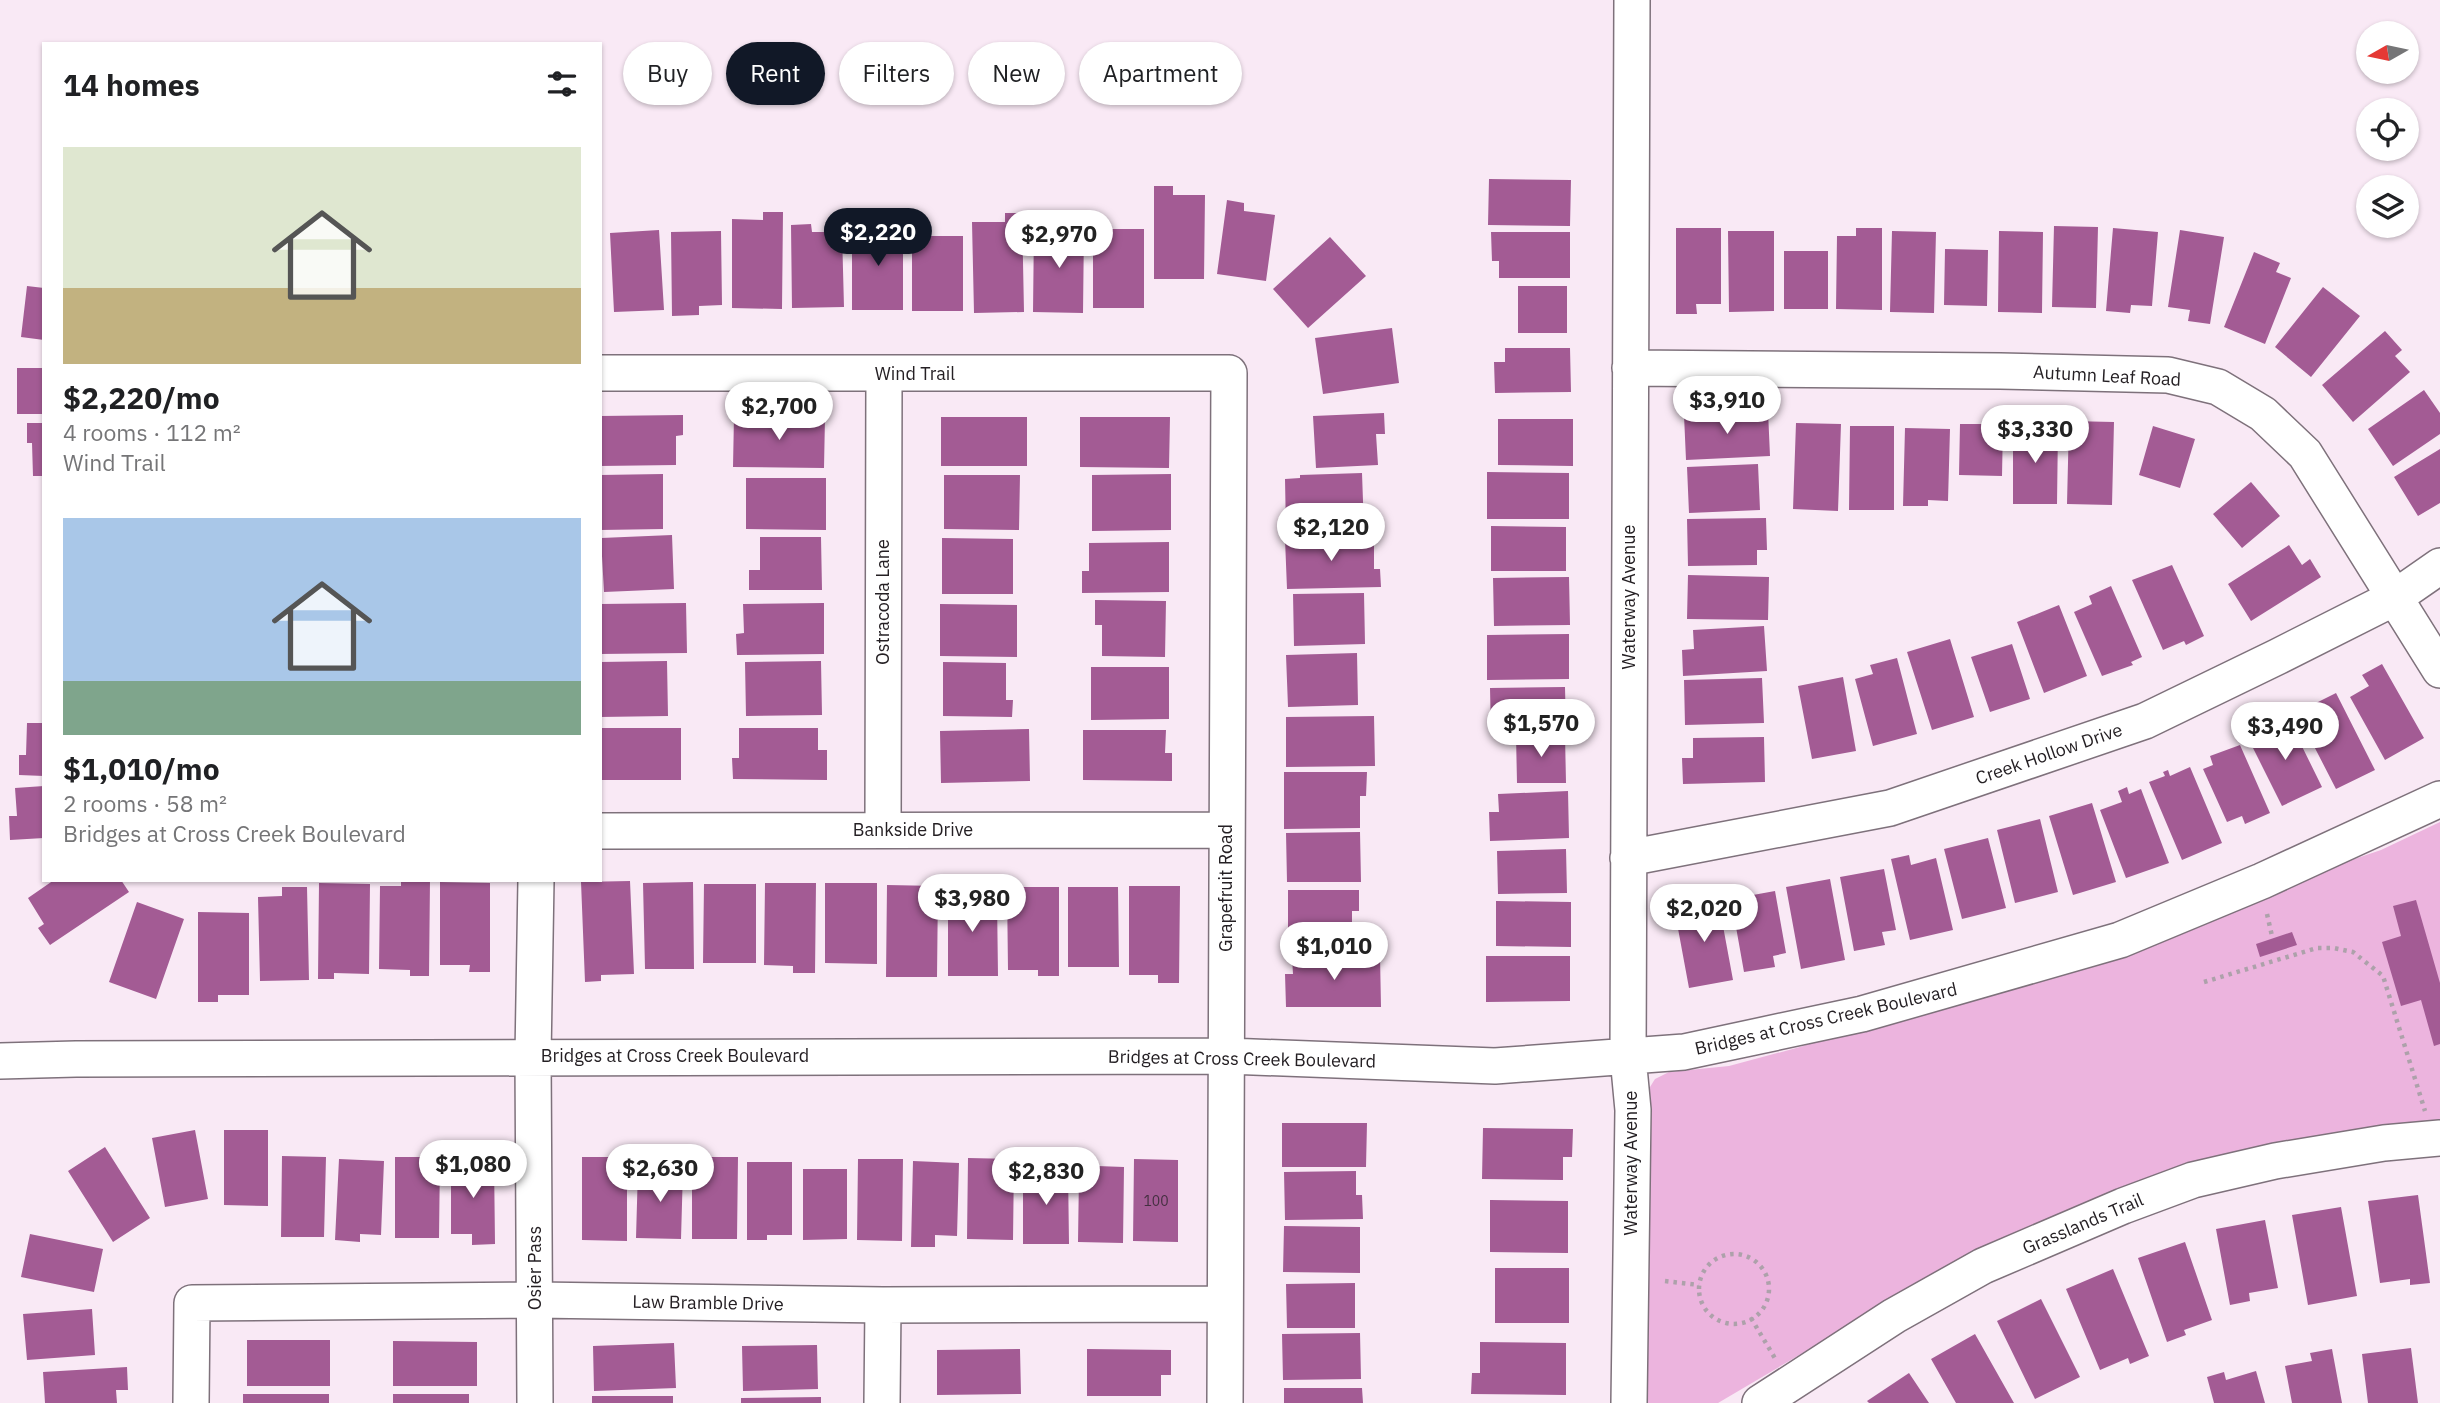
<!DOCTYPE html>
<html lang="en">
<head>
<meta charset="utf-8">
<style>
	body { margin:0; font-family:"IBM Plex Sans",sans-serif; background:#f6f6f6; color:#202124; height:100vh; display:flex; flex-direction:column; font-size:26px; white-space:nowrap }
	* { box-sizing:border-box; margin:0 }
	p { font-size:23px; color:#757577 }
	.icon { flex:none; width:38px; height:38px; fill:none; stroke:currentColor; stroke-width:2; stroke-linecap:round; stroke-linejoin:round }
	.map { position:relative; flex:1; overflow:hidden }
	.drawer { position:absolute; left:42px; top:42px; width:560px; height:840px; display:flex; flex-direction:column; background:#fff; border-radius:0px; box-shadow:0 2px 5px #0004 }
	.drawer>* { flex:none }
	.banner { position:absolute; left:623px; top:42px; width:665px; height:63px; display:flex; gap:14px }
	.needle { width:46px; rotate:261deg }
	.controls { position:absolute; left:2356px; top:21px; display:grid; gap:14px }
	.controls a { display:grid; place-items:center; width:63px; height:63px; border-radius:50%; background:#fff; box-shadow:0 2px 5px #0004; font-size:35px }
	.price { position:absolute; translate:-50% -60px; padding:0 16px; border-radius:24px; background:#fff; color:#222; font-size:23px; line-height:46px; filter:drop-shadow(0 2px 4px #0008) }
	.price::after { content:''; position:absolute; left:50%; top:42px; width:21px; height:16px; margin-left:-10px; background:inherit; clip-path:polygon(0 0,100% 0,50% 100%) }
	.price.active { background:#111827; color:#fff }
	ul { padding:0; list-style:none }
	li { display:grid; align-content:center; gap:14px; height:371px; padding:0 21px }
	li span { display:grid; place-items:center; height:217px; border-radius:0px; color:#555 }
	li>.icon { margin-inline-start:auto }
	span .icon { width:126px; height:126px; fill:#fffc; stroke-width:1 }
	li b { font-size:30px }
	h2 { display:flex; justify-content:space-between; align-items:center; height:84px; padding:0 21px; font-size:30px }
	.pill { padding:0 24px; border-radius:32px; background:#fff; box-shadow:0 2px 5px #0004; font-size:24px; line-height:63px }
	.pill.active { background:#111827; color:#fff }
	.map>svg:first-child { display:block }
	.green { fill:#ecb4de }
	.building { fill:#a35b94 }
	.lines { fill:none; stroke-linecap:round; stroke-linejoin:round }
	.minor-casing { stroke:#7e717b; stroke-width:38 }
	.path { stroke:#ada1aa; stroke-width:4.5; stroke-dasharray:3.5 5; stroke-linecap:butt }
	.minor { stroke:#fff; stroke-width:35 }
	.labels { text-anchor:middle; stroke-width:7; stroke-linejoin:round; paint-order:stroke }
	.number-label { font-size:14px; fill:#442f40 }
	.street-label { font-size:18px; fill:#252024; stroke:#fff }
</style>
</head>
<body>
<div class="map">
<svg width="2440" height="1403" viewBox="0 0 2440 1403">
	<rect width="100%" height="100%" fill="#f9e9f5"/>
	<!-- green -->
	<path class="green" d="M2440,822V1122L2117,1191L2018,1232L1930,1278L1718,1403H1648L1644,1390L1645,1095L1655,1079L1669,1072L1729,1066L1800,1047L2381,850Z"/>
	<!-- building -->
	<path class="building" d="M1489,179L1571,180L1570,226L1488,225Z
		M1154,186H1173V195H1205L1204,279H1154Z
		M1227,200L1244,203V211L1275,215L1266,281L1217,274Z
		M763,212H783L782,309L732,308V219L763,220Z
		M1005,213H1022L1024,312L974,313L972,222H1005Z
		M811,224L812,232H842L844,307L792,308L791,225Z
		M852,226H903V310H852Z
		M1034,226L1084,227L1083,313L1033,312Z
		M2054,226L2098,227L2096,308L2052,307Z
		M1676,228H1721V304H1696L1697,314H1676Z
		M1856,228H1882V310L1836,309L1837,236H1856Z
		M2113,228L2158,232L2152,306L2131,305L2130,313L2106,311Z
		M1093,229H1144V308H1093Z
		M659,230L664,310L614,312L610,233Z
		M2180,230L2224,237L2210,324L2188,321L2190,310L2168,307Z
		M721,231L722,305L699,306V315L672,316L671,232Z
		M1728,231H1774V311L1729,312Z
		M1892,231L1936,232L1934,313L1890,312Z
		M1999,231L2043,232L2042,313L1998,312Z
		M1491,232H1570V278H1499V261H1492Z
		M912,236H963V311H912Z
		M1330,237L1366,276L1308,328L1273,289Z
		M1945,249L1988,250L1987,306L1944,305Z
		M1784,251H1828V309H1784Z
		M2254,252L2280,263L2276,272L2291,278L2265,344L2224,327Z
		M27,286L44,288V340L21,337Z
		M1518,286H1567V333H1518Z
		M2323,287L2360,316L2311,377L2275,347Z
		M1392,328L1399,383L1323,394L1315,338Z
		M2385,331L2402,350L2395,356L2410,372L2353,422L2322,385Z
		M1505,348H1570L1571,392L1495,393L1494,362H1505Z
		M17,368H44V414H17Z
		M2424,390L2440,413V434L2393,466L2368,429Z
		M1768,411L1770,456L1686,460L1684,415Z
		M1384,413L1385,434H1376L1378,465L1316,468L1313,416Z
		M683,415V435L676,436V465L600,466V416Z
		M734,416L825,417L824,468L733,467Z
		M941,417H1027V466H941Z
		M1080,417H1170L1169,468L1080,467Z
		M1498,419H1573V466L1498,465Z
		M2069,421L2114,422L2112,505L2067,504Z
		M27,423H44V476H33L32,443H27Z
		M1796,423L1841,424L1838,511L1793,509Z
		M1960,424H2003L2002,476L1959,475Z
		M1850,426H1894V510H1849Z
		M2153,426L2195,439L2180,488L2139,475Z
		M2013,427H2058L2057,504H2013Z
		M1905,428L1950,429L1948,501L1928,500V506H1903Z
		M2440,449V503L2418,516L2394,477Z
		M1758,464L1760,510L1689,513L1687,467Z
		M1487,472L1569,473V519H1487Z
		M1362,473L1364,529L1286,531L1285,479L1300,478V475Z
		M663,474V529L600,530V475Z
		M1171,474V530L1092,531V475Z
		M944,475H1020L1019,530L944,529Z
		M746,478H826V530L746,529Z
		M2251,482L2280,516L2242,548L2213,514Z
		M1766,518L1767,550H1757V565L1688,566L1687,519Z
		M1491,526L1566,527V571H1491Z
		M672,535L674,589L604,592L601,538Z
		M760,537H821L822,590H749V570H760Z
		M1374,537V569H1380L1381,587L1287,589L1285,539Z
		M942,538L1013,539V594H942Z
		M1169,542V592L1082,593V571H1089V543Z
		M2289,545L2302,565L2310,559L2321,577L2251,621L2228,584Z
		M2172,565L2204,636L2186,645L2184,641L2163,650L2132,580Z
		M1688,575L1769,577L1768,620L1687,619Z
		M1569,577L1570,625L1494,626L1493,578Z
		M2111,586L2142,657L2131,662L2133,665L2102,676L2074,612L2092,604L2089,596Z
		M1364,593L1365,644L1294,646L1293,594Z
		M1095,600L1166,601L1165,657L1102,656V625H1095Z
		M686,603L687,653L600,654V604Z
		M824,603V654L737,655L736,634L744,633L743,604Z
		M940,604L1017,605V657L940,656Z
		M2059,605L2087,676L2044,693L2017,622Z
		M1764,626L1767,671L1683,676L1682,650L1694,649L1693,630Z
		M1569,634V679L1487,680V635Z
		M1950,639L1974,717L1932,730L1907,652Z
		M2012,644L2030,699L1990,712L1971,657Z
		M1357,653L1358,705L1288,707L1286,655Z
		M1897,658L1917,734L1873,746L1855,679L1873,674L1870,665Z
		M667,661L668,716L600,717V662Z
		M821,661L822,715L746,716L745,662Z
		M943,662L1006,663V700H1013L1012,717L943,716Z
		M2382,664L2424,738L2385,760L2350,697L2369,686L2362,675Z
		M1091,667H1169V719L1091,720Z
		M1843,677L1856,751L1812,759L1798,686Z
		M1762,678L1764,723L1685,725L1684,680Z
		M1565,687L1566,731L1491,733L1490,688Z
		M2336,693L2375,770L2336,789L2299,717L2318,707L2316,703Z
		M1374,716L1375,766L1286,767V717Z
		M2287,716L2322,787L2282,806L2249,740L2270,730L2268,726Z
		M27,723H44V776L19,775V755H26Z
		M600,728H681V780H600Z
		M739,728H818V750H827V780L733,779L732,758H739Z
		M1029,729L1030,781L941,783L940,731Z
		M1083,730H1166L1165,753H1172V781L1083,780Z
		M1516,735H1565L1566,783H1517Z
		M1764,737L1765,782L1683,784L1682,758H1693V738Z
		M2240,745L2270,813L2245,824L2242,816L2227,822L2203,769L2213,765L2210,756Z
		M2190,767L2222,843L2182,860L2149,782L2165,776L2163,772L2168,770L2170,776Z
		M1284,772H1367L1366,796H1360V828L1284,829Z
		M44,786V838L10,840L9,816H17L15,788Z
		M2127,787L2129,794L2141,789L2169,863L2126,878L2100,810L2122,802L2118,791Z
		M1568,791L1569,838L1490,841L1489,812H1499L1498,794Z
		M2092,803L2116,882L2073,895L2049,816Z
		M2040,819L2058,892L2015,903L1997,830Z
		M1360,832L1361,882H1287L1286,833Z
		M1988,838L2006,908L1962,919L1944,849Z
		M1566,849L1567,893L1498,894L1497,851Z
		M1909,855L1911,865L1936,858L1953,930L1910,940L1891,859Z
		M1884,869L1896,930L1882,932L1885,945L1854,951L1840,877Z
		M1830,879L1845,960L1801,969L1786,887Z
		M54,880H121L129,892L50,945L38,928L44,924L28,898Z
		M401,880H430L429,976H410V970L379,969L380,886H401Z
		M630,881L634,974L601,975V981L585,982L581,882Z
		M440,882L490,883V972H469L470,965H440Z
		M693,882L694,969H645L643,883Z
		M319,883L370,884L369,974L334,973V979H318Z
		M765,883H816L815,973H793V966L764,965Z
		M825,883H877V964L825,963Z
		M704,884H756V963H703Z
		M887,885L938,886L937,977H886Z
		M948,886H976V899H997L998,976H948Z
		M1129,886H1180L1179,983H1158V975H1129Z
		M282,887H307L309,980L260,981L258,897L282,896Z
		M1007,887H1059V976H1038V970H1008Z
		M1068,887H1118L1119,967H1068Z
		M1288,890H1359V911H1352V946L1288,945Z
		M1775,891L1786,953L1773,956L1775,967L1744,972L1731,899Z
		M1718,899L1733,980L1689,988L1674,907Z
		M2416,900L2440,983V1044L2434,1046L2421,1000L2401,1006L2382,942L2401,936L2393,906Z
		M1496,901L1571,902V947L1496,946Z
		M137,902L184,919L156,999L109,982Z
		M198,912L249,913V995H218V1002H198Z
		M2292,932L2297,945L2260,957L2256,944Z
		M1380,956L1381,1007H1286L1285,974H1293L1292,957Z
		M1486,956H1570V1001L1486,1002Z
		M1282,1123H1367L1366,1167H1282Z
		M1483,1128L1573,1129L1572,1157H1563V1180L1482,1179Z
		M195,1130L208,1199L165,1207L152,1138Z
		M224,1130H268V1206L224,1205Z
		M105,1147L150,1218L113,1242L68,1171Z
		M282,1156L326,1157L324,1237H281Z
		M395,1157H440L439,1238H395Z
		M582,1157H627V1241L582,1240Z
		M692,1157H738L737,1239H692Z
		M968,1158L1014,1159L1013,1240L967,1239Z
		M339,1159L384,1161L381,1235L360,1234V1242L335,1240Z
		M858,1159H903L902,1241L857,1240Z
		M1134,1159L1178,1160V1242L1133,1241Z
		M451,1160H494L495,1244L472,1245V1234H451Z
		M913,1161L959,1163L957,1236L935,1235V1247H911Z
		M747,1162H792V1235H767V1240H747Z
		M1097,1166L1124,1167L1123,1243L1078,1242L1079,1174L1097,1175Z
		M638,1168L683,1169L681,1239L636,1238Z
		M803,1169H847V1239L803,1240Z
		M1023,1169H1068L1069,1244H1023Z
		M1356,1171V1195H1362L1363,1219L1285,1220L1284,1172Z
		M2418,1195L2430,1283L2410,1285V1279L2380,1283L2368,1201Z
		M1490,1200L1568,1201V1253L1490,1252Z
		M2341,1207L2357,1296L2308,1305L2292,1215Z
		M2265,1220L2278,1288L2249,1293L2250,1301L2230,1305L2216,1229Z
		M1284,1226L1360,1227V1273L1283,1272Z
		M30,1234L103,1249L94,1292L21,1277Z
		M2185,1242L2212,1320L2184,1330L2186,1335L2167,1342L2138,1258Z
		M1495,1268H1569V1323H1495Z
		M2113,1269L2149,1356L2130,1364L2128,1358L2100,1370L2066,1289Z
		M1355,1283V1328H1287L1286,1284Z
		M2041,1299L2080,1377L2035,1399L1997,1321Z
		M92,1309L95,1355L27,1360L23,1314Z
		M1360,1333L1361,1379L1283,1380L1282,1334Z
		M1975,1334L2014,1403H1956L1931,1359Z
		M247,1340H330V1386H247Z
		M393,1341L477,1342V1386H393Z
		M1480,1342L1566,1343V1395L1471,1394L1472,1373H1480Z
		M674,1343L676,1388L594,1391L593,1346Z
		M817,1345L818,1389L743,1391L742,1346Z
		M2411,1348L2418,1403H2368L2362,1354Z
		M1020,1349L1021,1394L937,1395V1350Z
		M1087,1349L1171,1350V1375H1161V1396H1087Z
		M2332,1349L2342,1403H2292L2285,1366L2312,1361L2310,1353Z
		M127,1367L128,1390H116L117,1403H45L43,1372Z
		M2256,1371L2265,1403H2214L2207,1377L2224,1372L2226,1380Z
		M1909,1373L1929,1403H1869L1867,1401Z
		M1284,1388H1362L1363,1403H1284Z
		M243,1394H329V1403H243Z
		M393,1394H469V1403H393Z
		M592,1396H673V1403H592Z
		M821,1397V1403H741V1398Z"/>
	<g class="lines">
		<defs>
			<path id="minor" d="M1630,368L2000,371L2168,375L2218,387L2263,414L2305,454L2440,670
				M600,373H1229L1225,1403
				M883,830L884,374
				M600,831L1226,830
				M1628,858L1890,808L2145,721L2277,657L2394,598L2440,566
				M0,1061L76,1059L1228,1056L1495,1066L1684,1052L1862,1014L2120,940L2262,881L2440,799
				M191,1403L192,1303L536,1300L883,1305L1224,1304
				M535,1403L533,1056L536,880
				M882,1403L883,1305
				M1629,1403L1633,1110L1628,1057L1632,0
				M1760,1403L1894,1316L1983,1266L2123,1206L2193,1180L2275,1161L2384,1143L2440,1138"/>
		</defs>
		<!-- minor casing -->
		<use href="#minor" class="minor-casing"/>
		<!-- path -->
		<path class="path" d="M2267,914L2272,936
			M2204,982L2317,948H2334L2353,952L2383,976L2425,1111
			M1699 1289a35 35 0 1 1 70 0a35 35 0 1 1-70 0Z
			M1665,1281L1699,1285
			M1751,1318L1776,1360"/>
		<!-- minor -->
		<use href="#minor" class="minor"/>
	</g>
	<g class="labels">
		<!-- number labels -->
		<g class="number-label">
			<text x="1156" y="1206">100</text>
		</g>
		<!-- street labels -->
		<g class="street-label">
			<text x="915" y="380">Wind Trail</text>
			<text transform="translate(2107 376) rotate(3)" y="6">Autumn Leaf Road</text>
			<text transform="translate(1629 597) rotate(-90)" y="6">Waterway Avenue</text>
			<text transform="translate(883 602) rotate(-90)" y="6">Ostracoda Lane</text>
			<text transform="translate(2049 754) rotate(-19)" y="6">Creek Hollow Drive</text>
			<text x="913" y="836">Bankside Drive</text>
			<text transform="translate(1226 888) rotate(-90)" y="6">Grapefruit Road</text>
			<text transform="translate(1826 1019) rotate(-13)" y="6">Bridges at Cross Creek Boulevard</text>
			<text x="675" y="1062">Bridges at Cross Creek Boulevard</text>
			<text transform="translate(1242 1059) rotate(1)" y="6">Bridges at Cross Creek Boulevard</text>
			<text transform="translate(1631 1163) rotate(-90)" y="6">Waterway Avenue</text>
			<text transform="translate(2083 1224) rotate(-23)" y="6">Grasslands Trail</text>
			<text transform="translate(535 1268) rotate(-90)" y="6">Osier Pass</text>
			<text transform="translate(708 1303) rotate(1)" y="6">Law Bramble Drive</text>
		</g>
	</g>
</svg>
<div class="controls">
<a><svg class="needle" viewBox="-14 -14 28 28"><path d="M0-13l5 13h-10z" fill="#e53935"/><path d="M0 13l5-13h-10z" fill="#757577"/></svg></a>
<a><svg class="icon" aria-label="locate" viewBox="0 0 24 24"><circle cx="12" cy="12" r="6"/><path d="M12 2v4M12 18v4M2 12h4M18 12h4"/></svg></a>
<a><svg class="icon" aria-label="layers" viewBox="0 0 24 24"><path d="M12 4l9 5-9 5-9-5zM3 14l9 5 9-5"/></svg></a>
</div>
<b class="price active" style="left:878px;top:268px">$2,220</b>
<b class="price" style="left:1059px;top:270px">$2,970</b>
<b class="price" style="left:1727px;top:436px">$3,910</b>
<b class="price" style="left:779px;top:442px">$2,700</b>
<b class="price" style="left:2035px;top:465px">$3,330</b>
<b class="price" style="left:1331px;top:563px">$2,120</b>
<b class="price" style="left:1541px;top:759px">$1,570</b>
<b class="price" style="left:2285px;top:762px">$3,490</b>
<b class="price" style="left:972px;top:934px">$3,980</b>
<b class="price" style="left:1704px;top:944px">$2,020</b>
<b class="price" style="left:1334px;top:982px">$1,010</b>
<b class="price" style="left:473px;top:1200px">$1,080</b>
<b class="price" style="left:660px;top:1204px">$2,630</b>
<b class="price" style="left:1046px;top:1207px">$2,830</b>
<div class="banner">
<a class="pill">Buy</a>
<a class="pill active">Rent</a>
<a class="pill">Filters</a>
<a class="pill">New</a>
<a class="pill">Apartment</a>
</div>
<section class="drawer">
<h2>14 homes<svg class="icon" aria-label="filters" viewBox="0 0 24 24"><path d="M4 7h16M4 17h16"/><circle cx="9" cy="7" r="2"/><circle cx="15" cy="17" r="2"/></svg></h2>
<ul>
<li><span style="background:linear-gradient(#dfe7d0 65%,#c2b280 0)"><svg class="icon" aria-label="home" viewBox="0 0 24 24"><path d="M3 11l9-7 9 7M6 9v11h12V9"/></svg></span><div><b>$2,220/mo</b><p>4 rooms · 112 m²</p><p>Wind Trail</p></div></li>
<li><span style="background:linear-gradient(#a9c7e8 75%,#7fa58c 0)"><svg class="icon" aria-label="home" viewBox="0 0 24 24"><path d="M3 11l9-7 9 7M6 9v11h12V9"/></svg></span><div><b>$1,010/mo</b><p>2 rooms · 58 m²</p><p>Bridges at Cross Creek Boulevard</p></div></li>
</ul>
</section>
</div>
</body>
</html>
